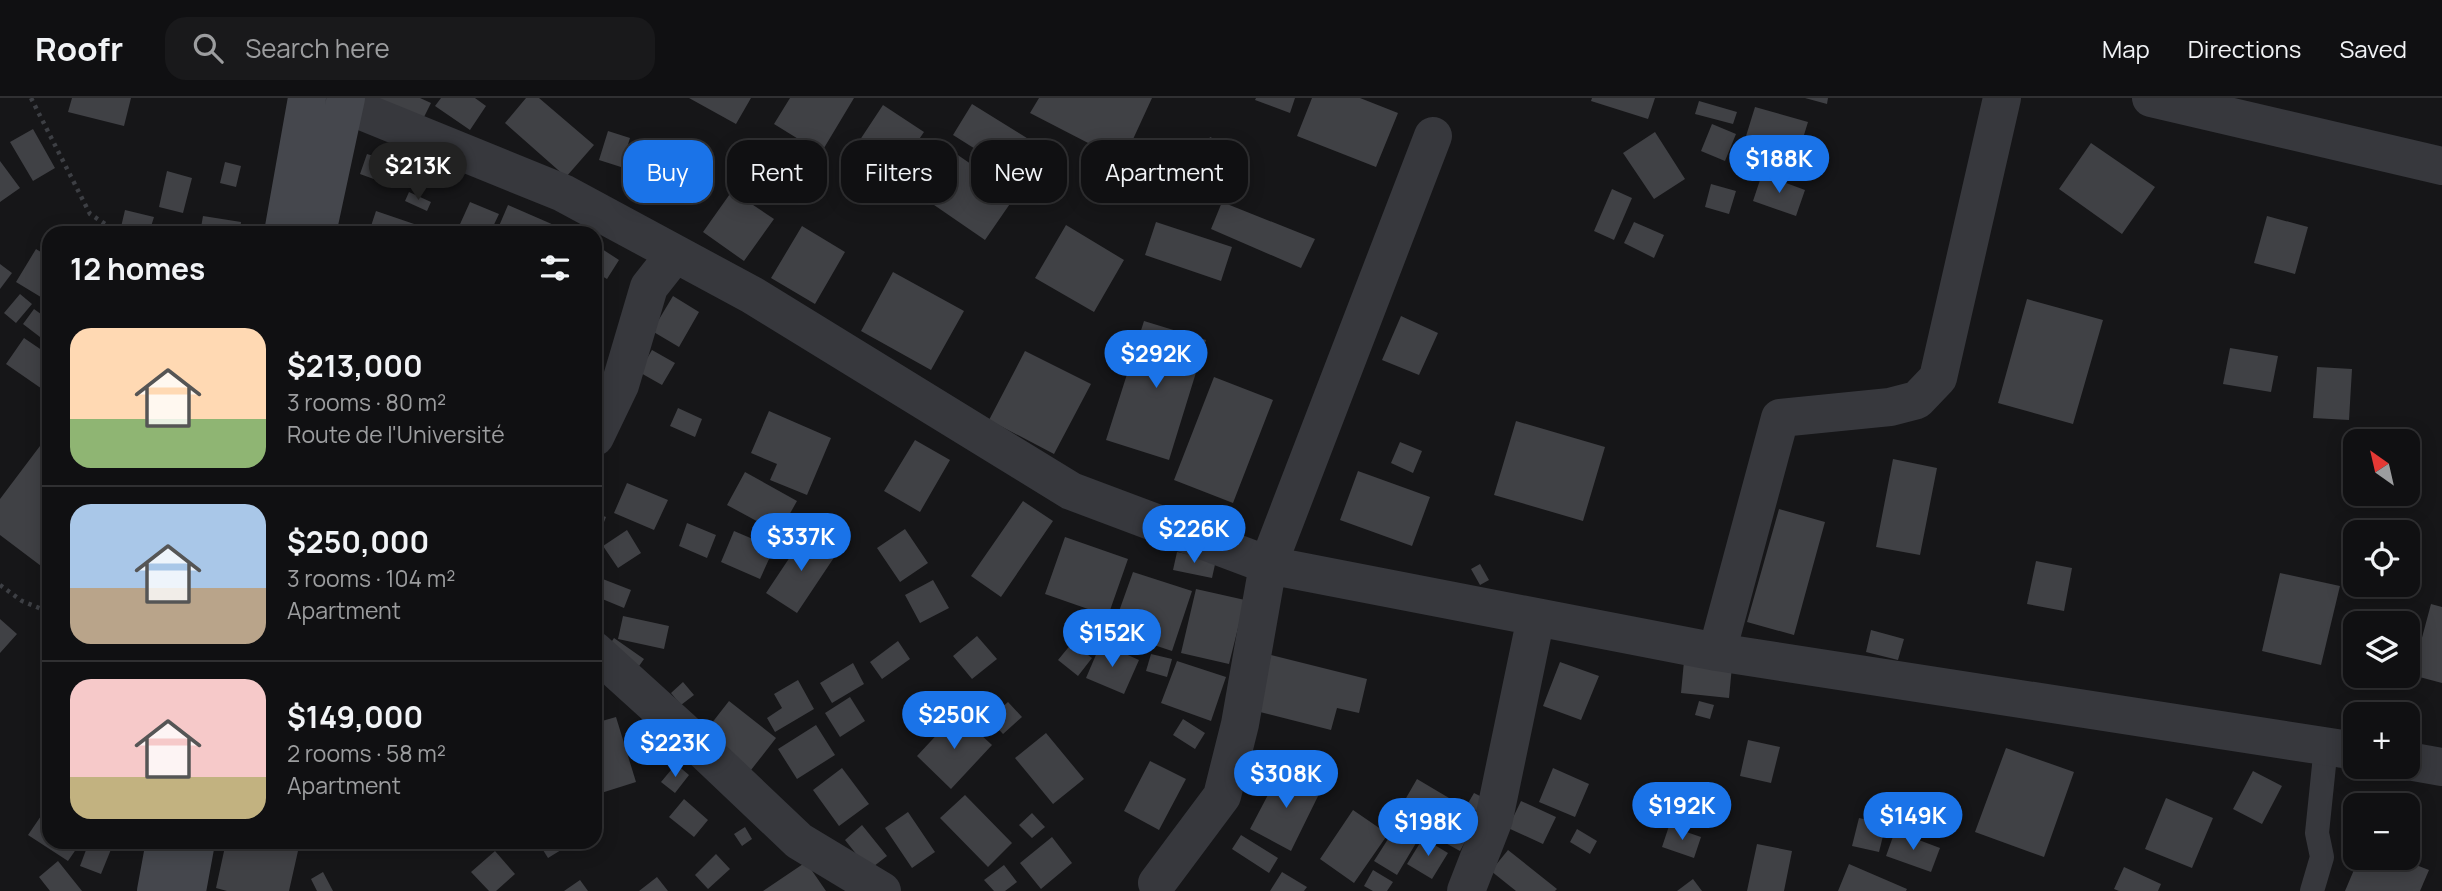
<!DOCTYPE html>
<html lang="en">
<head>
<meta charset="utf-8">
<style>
	body { margin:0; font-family:Manrope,sans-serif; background:#19191b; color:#f1f3f6; height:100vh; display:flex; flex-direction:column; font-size:26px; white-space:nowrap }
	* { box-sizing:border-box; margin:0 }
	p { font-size:23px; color:#9c9d9f }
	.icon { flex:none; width:38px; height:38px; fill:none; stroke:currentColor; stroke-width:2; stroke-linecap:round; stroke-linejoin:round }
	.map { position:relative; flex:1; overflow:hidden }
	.sheet { position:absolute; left:42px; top:128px; width:560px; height:623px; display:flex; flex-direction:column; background:#101012; border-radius:21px; box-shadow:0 4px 18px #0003,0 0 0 2px #303032 }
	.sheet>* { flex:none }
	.hud { position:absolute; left:623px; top:42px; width:665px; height:63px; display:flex; gap:14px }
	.needle { width:46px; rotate:326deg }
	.tools { position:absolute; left:2343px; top:331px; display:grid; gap:14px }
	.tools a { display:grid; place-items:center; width:77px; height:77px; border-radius:14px; background:#101012; box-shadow:0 4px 18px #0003,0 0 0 2px #303032; font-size:35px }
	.price { position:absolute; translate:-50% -60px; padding:0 16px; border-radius:24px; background:#1a73e8; color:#fff; font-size:23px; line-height:46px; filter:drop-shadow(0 2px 4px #0008) }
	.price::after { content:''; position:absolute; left:50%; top:42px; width:21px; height:16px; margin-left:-10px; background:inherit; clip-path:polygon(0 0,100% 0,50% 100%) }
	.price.selected { background:#222; color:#fff }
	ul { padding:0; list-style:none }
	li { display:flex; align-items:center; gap:21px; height:175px; padding:0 28px }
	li+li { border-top:2px solid #303032 }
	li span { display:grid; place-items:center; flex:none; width:196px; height:140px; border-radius:21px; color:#555 }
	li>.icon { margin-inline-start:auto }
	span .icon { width:84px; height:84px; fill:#fffc; stroke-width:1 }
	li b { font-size:30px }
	h2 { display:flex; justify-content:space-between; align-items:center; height:84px; padding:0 28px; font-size:30px }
	.pill { padding:0 24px; border-radius:21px; background:#101012; box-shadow:0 4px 18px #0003,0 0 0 2px #303032; font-size:24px; line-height:63px }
	.pill.selected { background:#1a73e8; color:#fff }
	header { display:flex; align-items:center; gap:42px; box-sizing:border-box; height:98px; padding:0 35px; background:#101012; border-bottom:2px solid #303032 }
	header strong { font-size:33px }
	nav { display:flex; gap:38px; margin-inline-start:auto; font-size:24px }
	.search { width:490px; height:63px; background:#19191b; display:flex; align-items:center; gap:18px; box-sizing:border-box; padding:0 24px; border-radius:21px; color:#9c9d9f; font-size:26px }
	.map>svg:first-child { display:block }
	.building { fill:#404145 }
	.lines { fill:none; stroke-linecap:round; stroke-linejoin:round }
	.path { stroke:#3d3f44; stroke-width:4.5; stroke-dasharray:3.5 5; stroke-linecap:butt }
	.service { stroke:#37383d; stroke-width:24 }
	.minor { stroke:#37383d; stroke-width:38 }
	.secondary { stroke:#45474d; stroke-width:38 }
</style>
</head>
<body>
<header>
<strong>Roofr</strong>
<div class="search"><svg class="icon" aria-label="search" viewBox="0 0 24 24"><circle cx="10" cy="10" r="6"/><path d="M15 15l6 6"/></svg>Search here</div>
<nav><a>Map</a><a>Directions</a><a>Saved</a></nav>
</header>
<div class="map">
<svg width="2442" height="793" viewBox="0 0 2442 793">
	<rect width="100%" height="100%" fill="#161618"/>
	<!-- building -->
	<path class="building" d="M72,0H131L124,28L68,14Z
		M371,0H420L431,5L421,25Z
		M441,0H475L486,8L470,32L435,8Z
		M526,0H539L594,47L566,79L505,25Z
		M689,0H751L736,26Z
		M790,0H854L821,55L774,26Z
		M1039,0H1152L1123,63L1030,15Z
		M1256,0H1295L1290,15L1255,2Z
		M1312,0H1360L1398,15L1376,69L1297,38Z
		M1592,0H1655L1648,21L1591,3Z
		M1805,0H1828L1827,6Z
		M1699,3L1737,14L1733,26L1695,16Z
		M972,6L1067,65L1047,96L953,37Z
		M883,7L924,34L886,90L846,63Z
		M1755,9L1808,24L1795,66L1742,51Z
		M1712,26L1736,36L1725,63L1701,53Z
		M33,31L55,70L33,83L10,44Z
		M608,33L630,40L621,69L599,62Z
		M1655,34L1685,81L1654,101L1623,55Z
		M1210,39L1248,57L1230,96L1192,78Z
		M2091,45L2155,89L2122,136L2059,91Z
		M952,53L1016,97L985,142L921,98Z
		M367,56L389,63L382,84L360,76Z
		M0,63L20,90L0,104Z
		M225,64L241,68L236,89L220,85Z
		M167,73L192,80L183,115L159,109Z
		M1762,76L1805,92L1796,118L1753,103Z
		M1711,86L1736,93L1729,116L1705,109Z
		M1612,91L1632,100L1614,142L1594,133Z
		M732,93L774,121L744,163L703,134Z
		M409,94L431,104L427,113L405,103Z
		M470,104L499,116L490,135H456Z
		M1222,104L1315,141L1301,170L1211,131Z
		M508,107L554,127L551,135H496Z
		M125,112L154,119L149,135H139L121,129Z
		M376,113L420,128L418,135H381L370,131Z
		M203,118L241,124L240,135H200Z
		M2267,118L2308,129L2295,176L2254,165Z
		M1156,124L1232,149L1221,183L1145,157Z
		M1634,124L1664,137L1654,160L1624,145Z
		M1066,127L1124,162L1094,214L1035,180Z
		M169,128L197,132L196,135H168Z
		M802,128L845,154L815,206L771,180Z
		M36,151L49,159V204L16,184Z
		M602,151L619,162L607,181L595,174V160Z
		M0,166L12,175L0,191Z
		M893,174L964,213L931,272L861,233Z
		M20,196L32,206L16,225L4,215Z
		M673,198L699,214L679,249L652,233Z
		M2027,201L2103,222L2073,326L1998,305Z
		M34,211L49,222V226L40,239L23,226Z
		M1401,218L1438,235L1419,277L1382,262Z
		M1144,223L1206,242L1169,362L1106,342Z
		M24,240L49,257V288L45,293L6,266Z
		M2230,250L2278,258L2271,294L2223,286Z
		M652,252L675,265L662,287L639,274Z
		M1025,253L1091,286L1054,356L989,322Z
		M2317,269L2352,271L2349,322L2313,320Z
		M1214,279L1273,302L1233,405L1174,382Z
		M678,310L702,321L695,339L670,328Z
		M769,313L831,340L807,397L770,382L777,366L751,355Z
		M1516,323L1605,349L1583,423L1494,397Z
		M49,336V474L0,437V401Z
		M915,342L950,362L920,414L884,393Z
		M1400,344L1422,353L1413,375L1391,365Z
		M1893,361L1937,370L1920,457L1876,449Z
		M1358,373L1430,399L1412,448L1340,422Z
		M745,374L797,403L779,435L727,407Z
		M627,385L668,402L654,432L614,415Z
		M1023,403L1053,423L1001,499L971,478Z
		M1779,411L1825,424L1794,537L1747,524Z
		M595,415L606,419L595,447Z
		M687,425L716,437L707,460L679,448Z
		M905,431L928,465L900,484L877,450Z
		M627,432L641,455L618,470L603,448Z
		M734,433L774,450L760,481L721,464Z
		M806,435L837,455L797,515L766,495Z
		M1065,439L1128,461L1108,518L1045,496Z
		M1177,454L1216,462L1212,480L1173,472Z
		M2036,463L2072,470L2064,513L2027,506Z
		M1480,466L1489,482L1480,487L1471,471Z
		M1133,474L1192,493L1172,553L1112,533Z
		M2280,475L2340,488L2321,567L2262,553Z
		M595,478L631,492L624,510L595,498Z
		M933,482L949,510L920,525L905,497Z
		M1196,491L1245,502L1229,566L1181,555Z
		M2431,506L2442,509V585L2412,577Z
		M623,518L669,528L664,551L618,541Z
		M0,521L17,536L0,555Z
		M1871,532L1904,541L1898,562L1866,554Z
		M977,538L997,561L972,581L953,558Z
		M614,540L644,561L632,578L602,558Z
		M898,543L910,561L882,581L870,564Z
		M1072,545L1092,560L1078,578L1058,562Z
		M1101,545L1139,562L1124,596L1086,580Z
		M1151,556L1172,561L1167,579L1146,573Z
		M1271,557L1367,581L1359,615L1337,610L1331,632L1256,613Z
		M1177,563L1226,579L1211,623L1161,605Z
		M1684,563L1732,568L1729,600L1681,595Z
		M1560,564L1599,578L1581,622L1543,608Z
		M853,565L864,586L832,605L820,585Z
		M798,582L814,611L775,634L767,620L782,610L774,596Z
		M683,584L694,597L681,607L671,595Z
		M850,599L865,623L840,639L825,615Z
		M729,603L776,640L744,681L697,644Z
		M1699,603L1714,607L1710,621L1695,617Z
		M1008,604L1022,619L1003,636L989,621Z
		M957,615L992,647L951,691L917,658Z
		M616,619L636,684L598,696L595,687V625Z
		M1183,621L1205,635L1195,651L1173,637Z
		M816,627L835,657L797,681L778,651Z
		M1046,635L1084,681L1053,706L1015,660Z
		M1748,642L1780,649L1771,685L1740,678Z
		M2006,650L2074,674L2044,759L1975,734Z
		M1249,653L1275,668L1267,683L1241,668Z
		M1150,663L1186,681L1159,732L1124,713Z
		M676,666L689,677L675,695L661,684Z
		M842,670L869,706L839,728L813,692Z
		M1553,670L1589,686L1575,719L1539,704Z
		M1281,672L1321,692L1291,753L1250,731Z
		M2253,673L2282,688L2262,726L2233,711Z
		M1417,681L1449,700L1429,733L1398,714Z
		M1474,695L1490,703L1482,716L1467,707Z
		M965,697L1012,745L988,769L940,720Z
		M2166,700L2213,720L2192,770L2145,751Z
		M684,701L708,722L694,739L669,719Z
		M1521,703L1556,719L1543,746L1508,730Z
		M1353,712L1388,736L1354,785L1320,761Z
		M908,714L935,754L912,770L885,730Z
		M43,715L49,718V744H81L68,763L28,737Z
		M1032,715L1045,729L1032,740L1019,727Z
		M1453,720L1472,731L1460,753L1440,742Z
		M1859,720L1886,726L1879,754L1852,748Z
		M862,727L887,758L869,772L845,742Z
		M1397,727L1419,740L1397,777L1374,763Z
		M1669,728L1701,739L1694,760L1662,749Z
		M745,729L752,741L742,748L734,736Z
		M1577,731L1597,743L1590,756L1570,744Z
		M1895,733L1940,750L1931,774L1886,758Z
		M1241,737L1278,760L1269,775L1232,751Z
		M1052,739L1072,765L1041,791L1020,765Z
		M1423,740L1448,755L1432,781L1407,766Z
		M89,744H114L101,776L80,768Z
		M226,744H300L289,793H227L216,790Z
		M538,744H574L548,760Z
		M1757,746L1792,753L1784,793H1747Z
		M1508,752L1557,791L1555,793H1516L1491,773Z
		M495,753L515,776L496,793H489L471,774Z
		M716,756L730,771L708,791L695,777Z
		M2359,760H2398L2429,772L2420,793H2345Z
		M58,763L82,793H50L39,779Z
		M806,764L826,793H763Z
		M1849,766L1907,791L1906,793H1838Z
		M1004,767L1017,784L1005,793H994L984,782Z
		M2124,769L2161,786L2158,793H2119L2114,791Z
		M1373,772L1393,784L1387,793H1373L1364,788Z
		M323,774L333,793H317L311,781Z
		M1282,774L1307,789L1304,793H1270Z
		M657,779L668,793H639Z
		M1693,781L1702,793H1677Z
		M580,782L588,793H564Z"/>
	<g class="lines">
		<!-- path -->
		<path class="path" d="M31,0L90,116L119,135
			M0,487L22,503L49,514"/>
		<!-- service -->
		<path class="service" d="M2312,793L2322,759L2317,735L2326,648"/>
		<!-- minor -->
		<path class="minor" d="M2151,0L2442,68
			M344,6L563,95L752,197L1071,393L1268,467L1717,554L2356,653
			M595,339L620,287L649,189L675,156
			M595,553L680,630L799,743L882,793
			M1717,554L1780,320L1890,309L1917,302L1938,280L2002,0
			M2408,663L2442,669
			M1157,785L1222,698L1240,626L1268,467L1433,38
			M1466,793L1494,721L1536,519"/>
		<!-- secondary -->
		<path class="secondary" d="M283,135L307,0
			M317,135L346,0
			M156,793L165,744
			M187,793L196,744"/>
	</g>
</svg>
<div class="tools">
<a><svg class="needle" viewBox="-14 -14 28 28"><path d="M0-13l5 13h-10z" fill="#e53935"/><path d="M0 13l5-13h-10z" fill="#9c9d9f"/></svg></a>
<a><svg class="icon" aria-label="locate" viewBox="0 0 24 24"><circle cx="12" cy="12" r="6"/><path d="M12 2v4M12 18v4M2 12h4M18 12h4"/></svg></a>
<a><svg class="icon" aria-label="layers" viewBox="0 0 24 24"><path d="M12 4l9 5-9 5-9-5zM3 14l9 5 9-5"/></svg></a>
<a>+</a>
<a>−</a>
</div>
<b class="price" style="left:1779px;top:97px">$188K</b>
<b class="price selected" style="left:418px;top:104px">$213K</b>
<b class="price" style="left:1156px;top:292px">$292K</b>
<b class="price" style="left:1194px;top:467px">$226K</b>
<b class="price" style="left:801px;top:475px">$337K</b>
<b class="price" style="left:1112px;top:571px">$152K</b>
<b class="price" style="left:954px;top:653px">$250K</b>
<b class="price" style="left:675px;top:681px">$223K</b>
<b class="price" style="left:1286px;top:712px">$308K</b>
<b class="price" style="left:1682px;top:744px">$192K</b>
<b class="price" style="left:1913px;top:754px">$149K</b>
<b class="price" style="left:1428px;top:760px">$198K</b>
<div class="hud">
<a class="pill selected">Buy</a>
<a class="pill">Rent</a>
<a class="pill">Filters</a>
<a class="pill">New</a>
<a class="pill">Apartment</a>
</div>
<section class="sheet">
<h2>12 homes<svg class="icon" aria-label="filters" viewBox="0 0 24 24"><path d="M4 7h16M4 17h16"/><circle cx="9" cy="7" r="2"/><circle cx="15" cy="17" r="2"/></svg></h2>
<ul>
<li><span style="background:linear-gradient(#ffd9b3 65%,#8fb573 0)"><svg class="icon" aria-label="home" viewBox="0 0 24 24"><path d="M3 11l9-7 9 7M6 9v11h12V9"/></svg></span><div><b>$213,000</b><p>3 rooms · 80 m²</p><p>Route de l'Université</p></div></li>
<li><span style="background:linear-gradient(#a9c7e8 60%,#b9a48a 0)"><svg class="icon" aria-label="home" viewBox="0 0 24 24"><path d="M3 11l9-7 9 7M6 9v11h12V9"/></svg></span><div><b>$250,000</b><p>3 rooms · 104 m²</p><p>Apartment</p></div></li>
<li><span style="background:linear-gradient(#f6c9c9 70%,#c2b280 0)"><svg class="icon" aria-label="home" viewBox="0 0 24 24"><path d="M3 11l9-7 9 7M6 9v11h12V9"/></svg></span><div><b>$149,000</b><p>2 rooms · 58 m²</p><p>Apartment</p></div></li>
</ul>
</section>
</div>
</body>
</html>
